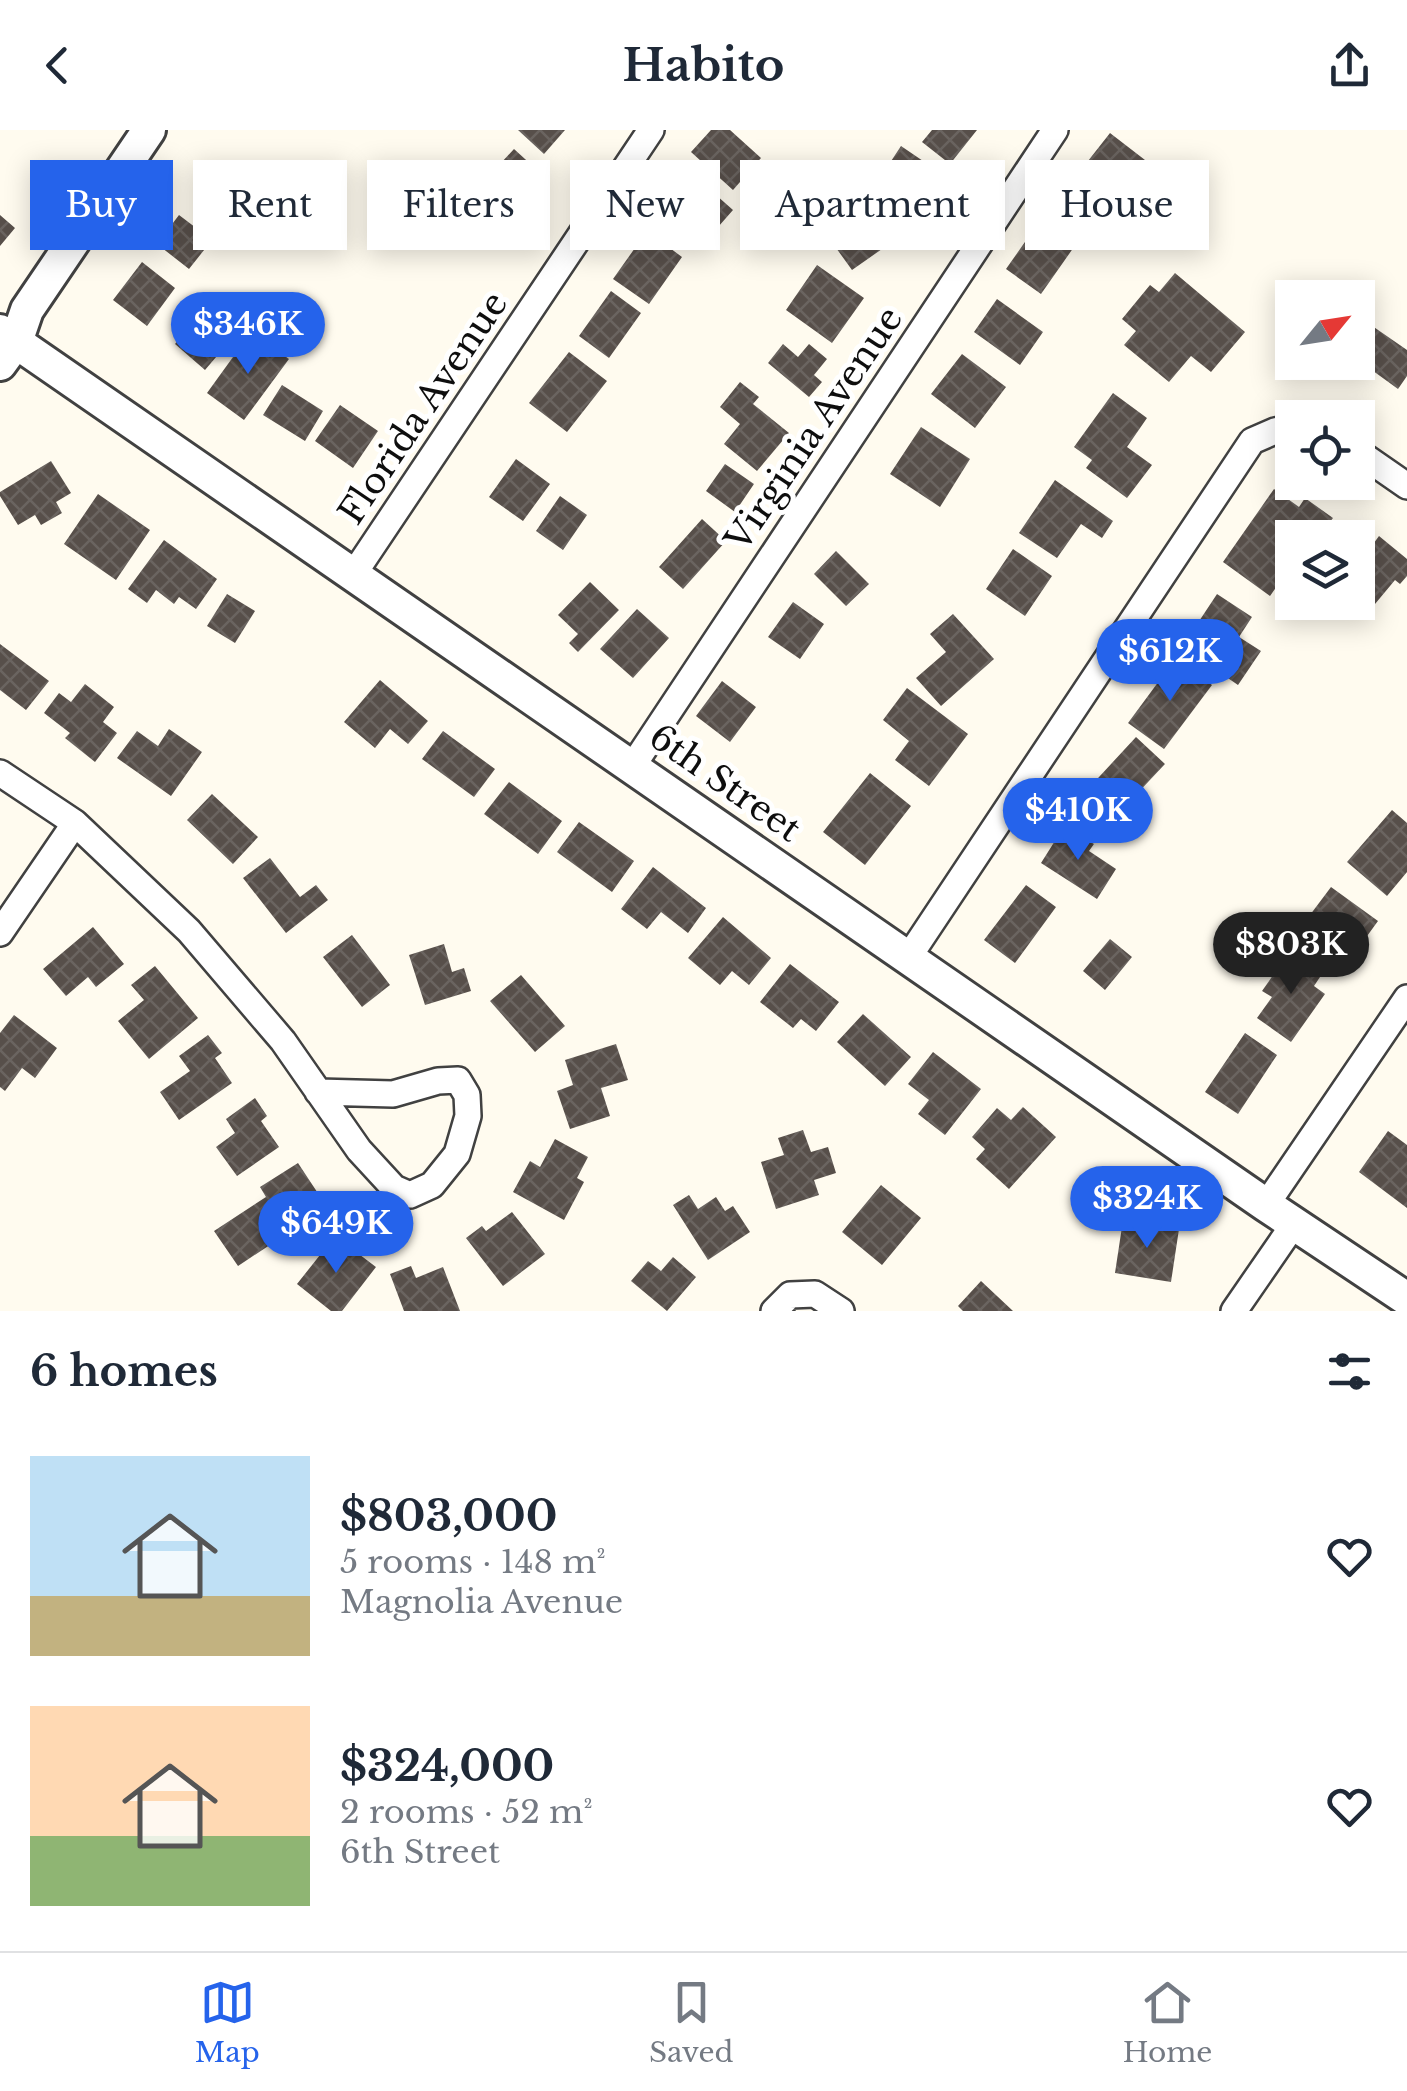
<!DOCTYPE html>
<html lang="en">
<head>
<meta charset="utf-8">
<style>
	body { margin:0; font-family:"Libre Baskerville",serif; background:#f2f2f3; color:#1f2937; height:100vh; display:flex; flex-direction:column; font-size:38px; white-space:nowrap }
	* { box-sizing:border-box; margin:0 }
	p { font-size:32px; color:#747a83 }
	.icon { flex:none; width:55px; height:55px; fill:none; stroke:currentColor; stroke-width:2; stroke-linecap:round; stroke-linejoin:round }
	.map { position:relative; height:1181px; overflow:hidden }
	.side { display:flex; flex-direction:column; background:#fff; flex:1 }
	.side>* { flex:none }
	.hud { position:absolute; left:30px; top:30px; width:1348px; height:90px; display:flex; gap:20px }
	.needle { width:65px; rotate:60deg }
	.fabs { position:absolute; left:1275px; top:150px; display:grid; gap:20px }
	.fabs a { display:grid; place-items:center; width:100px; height:100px; border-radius:0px; background:#fff; box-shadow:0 5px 25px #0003; font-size:50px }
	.price { position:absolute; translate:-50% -85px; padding:0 22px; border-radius:35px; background:#2563eb; color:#fff; font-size:32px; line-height:65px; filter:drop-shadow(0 2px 5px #0008) }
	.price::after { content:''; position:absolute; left:50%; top:60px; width:30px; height:22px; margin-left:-15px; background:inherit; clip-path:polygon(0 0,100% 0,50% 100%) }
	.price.active { background:#222; color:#fff }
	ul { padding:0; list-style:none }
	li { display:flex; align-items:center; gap:30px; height:250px; padding:0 30px }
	li span { display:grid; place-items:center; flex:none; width:280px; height:200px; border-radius:0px; color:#555 }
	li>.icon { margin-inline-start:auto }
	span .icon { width:120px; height:120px; fill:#fffc; stroke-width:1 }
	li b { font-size:42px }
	h2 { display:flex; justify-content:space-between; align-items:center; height:120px; padding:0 30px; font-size:42px }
	.tag { padding:0 35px; border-radius:0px; background:#fff; box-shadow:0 5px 25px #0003; font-size:35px; line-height:90px }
	.tag.active { background:#2563eb; color:#fff }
	header { display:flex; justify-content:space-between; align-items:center; height:130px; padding:0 30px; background:#fff; font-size:45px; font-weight:700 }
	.menu { display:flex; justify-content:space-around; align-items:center; height:140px; border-top:2px solid #e0e1e3; background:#fff; font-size:28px; color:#747a83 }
	.menu a { display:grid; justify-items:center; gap:5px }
	.menu .active { color:#2563eb }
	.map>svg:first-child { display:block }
	.building { fill:url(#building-cross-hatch) }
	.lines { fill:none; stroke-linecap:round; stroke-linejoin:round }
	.minor-casing { stroke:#414141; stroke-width:30 }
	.tertiary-casing { stroke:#414141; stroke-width:38 }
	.minor { stroke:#fff; stroke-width:25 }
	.tertiary { stroke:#fff; stroke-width:32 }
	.labels { text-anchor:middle; stroke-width:10; stroke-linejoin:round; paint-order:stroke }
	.street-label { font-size:35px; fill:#0e0e0e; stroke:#fff }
</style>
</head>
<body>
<header><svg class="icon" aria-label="back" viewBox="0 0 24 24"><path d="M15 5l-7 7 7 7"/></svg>Habito<svg class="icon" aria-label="share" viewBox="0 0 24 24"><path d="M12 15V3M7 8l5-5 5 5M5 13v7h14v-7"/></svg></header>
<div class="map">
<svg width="1407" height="1181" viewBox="0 0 1407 1181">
	<defs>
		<pattern id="building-cross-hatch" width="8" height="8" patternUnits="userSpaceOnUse" patternTransform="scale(2.5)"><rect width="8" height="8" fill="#574f4a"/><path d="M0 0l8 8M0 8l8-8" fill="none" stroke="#6a6460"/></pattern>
	</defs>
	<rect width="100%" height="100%" fill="#fffbef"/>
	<!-- building -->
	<path class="building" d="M518,0H565L544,24Z
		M711,0H730L761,28L733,60L691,22Z
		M932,0H977L950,34L922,12Z
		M1110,3L1145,30L1124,58L1088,31Z
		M901,16L948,48L919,92L872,60Z
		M514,19L536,39L514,63L527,75L496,108L461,76Z
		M690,42L733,80L704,113L661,76Z
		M1060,62L1095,87L1041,164L1006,139Z
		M867,76L892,112L852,140L826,104Z
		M0,85L15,98L0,116Z
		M179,85L212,110L189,139L157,114Z
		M647,101L682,127L649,174L613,149Z
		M142,132L175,158L147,196L113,170Z
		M817,135L864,168L832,213L786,180Z
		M1175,143L1245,202L1211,242L1191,226L1169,252L1124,215L1136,201L1122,189L1150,155L1159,162Z
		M611,161L641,183L609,228L579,206Z
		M219,162L243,183L216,215L222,220L205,240L175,214Z
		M997,169L1043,202L1020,235L974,202Z
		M1368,193L1407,220V246L1398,259L1358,230V208Z
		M246,209L259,219L265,211L289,229L244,290L207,263Z
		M783,214L798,227L809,214L827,229L814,245L822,252L809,267L768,233Z
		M569,222L607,251L567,302L529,273Z
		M962,224L1006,257L975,298L931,264Z
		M740,252L759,267L753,274L789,303L757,341L724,314L740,294L720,277Z
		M282,255L323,281L305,311L263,285Z
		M1113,263L1147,288L1127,317L1152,335L1127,368L1086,338L1092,330L1074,317Z
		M340,275L378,301L353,338L315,311Z
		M921,297L970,329L940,377L890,344Z
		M516,329L550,354L523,391L489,367Z
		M51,331L71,363L56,372L62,383L41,395L35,385L18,395L0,366V362Z
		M725,334L754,354L735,382L706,361Z
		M1055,350L1113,391L1102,408L1081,394L1057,428L1019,403Z
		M1274,359L1299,377L1305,368L1333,388L1320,405L1310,398L1303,408H1292V422L1284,435L1289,439L1270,466L1223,432Z
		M98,364L150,400L116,450L64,414Z
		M560,366L587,385L563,420L536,401Z
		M702,389L726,411L683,459L659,437Z
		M1358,406L1371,417L1379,406L1407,429V446L1400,454L1395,450L1370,480L1358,469Z
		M164,410L217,449L196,479L179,467L174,474L156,460L147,473L128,459Z
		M1013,419L1052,446L1025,486L986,459Z
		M836,421L869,454L846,476L814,444Z
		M590,452L619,480L578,522L569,513L578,504L558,485Z
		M227,464L255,481L235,513L207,496Z
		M1217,464L1252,487L1239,507L1261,521L1238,555L1182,517Z
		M793,472L824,494L800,529L768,507Z
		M637,479L669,508L633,548L600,519Z
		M953,484L994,529L941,576L916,548L946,522L930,504Z
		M0,514L49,551L26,580L0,560Z
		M1176,528L1212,555L1164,619L1128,593Z
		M380,550L428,591L408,614L390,599L375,618L344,592Z
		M722,551L756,577L730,612L696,586Z
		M85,554L114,577L103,592L117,603L95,632L65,608L70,603L44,583L59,563L71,572Z
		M907,558L968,604L929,656L895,630L909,611L883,590Z
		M169,599L202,622L171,666L117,628L137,601L158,616Z
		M443,601L495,639L474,667L422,629Z
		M1136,607L1165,634L1116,686L1087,660Z
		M870,643L911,676L865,735L823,702Z
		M509,652L562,691L538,724L484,684Z
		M212,664L258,707L233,734L187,690Z
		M1392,680L1407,693V742L1387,766L1347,732Z
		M579,692L634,731L612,762L557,722Z
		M1065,695L1094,714L1089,721L1116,739L1097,769L1041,733Z
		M270,728L300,767L316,755L328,770L286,803L243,748Z
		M653,737L706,778L688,803L661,782L647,799L621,779Z
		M1026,755L1056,777L1015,833L984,810Z
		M1331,757L1378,791L1346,835L1298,801Z
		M723,787L771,828L749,855L732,841L720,855L688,828Z
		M93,797L124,834L96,857L88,847L66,866L43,839Z
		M352,805L390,855L362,877L323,827Z
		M1110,809L1132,827L1105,860L1083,841Z
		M444,814L452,842L464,838L471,861L425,875L409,825Z
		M1290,821L1322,844L1314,856L1325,864L1291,912L1257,888L1272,867L1262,861Z
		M790,834L839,872L816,901L801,889L793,898L760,872Z
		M155,836L198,888L149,929L118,891L144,870L131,855Z
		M521,845L565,896L535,922L490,871Z
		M863,884L911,927L885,956L837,912Z
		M14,885L57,918L35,948L22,938L5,961L0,957V903Z
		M1245,903L1277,925L1238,984L1205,962Z
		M208,905L222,923L215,928L232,953L179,990L160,962L190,941L179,926Z
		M616,914L628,950L601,958L610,986L570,999L557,961L573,955L565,930Z
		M933,922L981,959L945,1005L918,984L929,970L908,954Z
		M255,968L267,986L261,991L279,1017L237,1046L216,1017L235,1003L226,989Z
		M1023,977L1056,1007L1009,1059L976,1029L985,1019L972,1007L997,978L1011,990Z
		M803,1000L811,1022L828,1017L836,1043L814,1050L819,1065L776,1079L761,1032L784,1025L778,1008Z
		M1388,1001L1407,1015V1078L1359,1042Z
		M555,1009L588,1027L577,1048L584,1052L564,1090L513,1062L530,1031L540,1037Z
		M298,1033L327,1077L238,1136L214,1101L266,1067L260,1057Z
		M881,1055L921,1088L882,1135L842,1102Z
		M689,1065L698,1079L716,1067L725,1081L733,1076L750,1102L708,1130L673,1075Z
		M512,1082L545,1124L503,1156L466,1108L482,1096L486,1101Z
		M1123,1090L1179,1099L1171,1152L1115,1143Z
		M335,1106L376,1137L342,1181H331L297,1154Z
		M673,1127L696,1147L667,1181L631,1151L648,1131L661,1141Z
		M411,1136L416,1148L443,1137L460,1181H404L390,1144Z
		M981,1151L1013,1181H963L958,1176Z"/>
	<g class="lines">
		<defs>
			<path id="minor" d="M1358,322L1407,356
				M353,445L651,0
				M632,637L1055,0
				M0,643L75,693L189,801L283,911L359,1020L394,1058L410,1065L432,1055L457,1024L468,986L467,965L458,950L438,951L393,964L318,962
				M0,803L75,693
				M908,828L1252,311L1275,301L1292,297
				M1266,1075L1407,868
				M774,1181L790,1165L815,1164L841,1181
				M1234,1181L1294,1094"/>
			<path id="tertiary" d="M0,201L1266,1075L1407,1169
				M0,234L16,212L27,180L149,0"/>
		</defs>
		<!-- minor casing -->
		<use href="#minor" class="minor-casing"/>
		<!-- tertiary casing -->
		<use href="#tertiary" class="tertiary-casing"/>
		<!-- minor -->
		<use href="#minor" class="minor"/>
		<!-- tertiary -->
		<use href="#tertiary" class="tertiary"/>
	</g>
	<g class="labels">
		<!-- street labels -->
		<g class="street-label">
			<text transform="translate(423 278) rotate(-56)" y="12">Florida Avenue</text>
			<text transform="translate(814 299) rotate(-56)" y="12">Virginia Avenue</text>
			<text transform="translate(725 653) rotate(35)" y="12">6th Street</text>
		</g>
	</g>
</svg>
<div class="fabs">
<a><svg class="needle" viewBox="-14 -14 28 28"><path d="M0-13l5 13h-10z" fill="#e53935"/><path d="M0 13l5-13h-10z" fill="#747a83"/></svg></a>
<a><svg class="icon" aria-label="locate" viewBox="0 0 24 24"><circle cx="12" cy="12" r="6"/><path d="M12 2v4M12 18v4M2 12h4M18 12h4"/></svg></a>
<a><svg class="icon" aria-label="layers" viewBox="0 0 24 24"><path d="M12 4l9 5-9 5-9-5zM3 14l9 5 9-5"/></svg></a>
</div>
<b class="price" style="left:248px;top:247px">$346K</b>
<b class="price" style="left:1170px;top:574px">$612K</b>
<b class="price" style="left:1078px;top:733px">$410K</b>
<b class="price active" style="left:1291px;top:867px">$803K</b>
<b class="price" style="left:1147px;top:1121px">$324K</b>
<b class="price" style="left:336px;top:1146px">$649K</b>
<div class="hud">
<a class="tag active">Buy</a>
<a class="tag">Rent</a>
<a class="tag">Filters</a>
<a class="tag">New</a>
<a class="tag">Apartment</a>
<a class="tag">House</a>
</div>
</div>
<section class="side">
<h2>6 homes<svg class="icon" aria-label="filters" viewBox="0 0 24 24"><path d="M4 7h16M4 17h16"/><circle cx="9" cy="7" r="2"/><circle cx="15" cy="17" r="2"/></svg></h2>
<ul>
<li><span style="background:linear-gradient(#bfe0f5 70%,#c2b280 0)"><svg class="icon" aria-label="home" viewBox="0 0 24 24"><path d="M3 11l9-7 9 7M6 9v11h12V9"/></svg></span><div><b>$803,000</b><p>5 rooms · 148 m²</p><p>Magnolia Avenue</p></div><svg class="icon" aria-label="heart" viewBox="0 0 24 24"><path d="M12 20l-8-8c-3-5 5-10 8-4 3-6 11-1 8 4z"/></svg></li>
<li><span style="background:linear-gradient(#ffd9b3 65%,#8fb573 0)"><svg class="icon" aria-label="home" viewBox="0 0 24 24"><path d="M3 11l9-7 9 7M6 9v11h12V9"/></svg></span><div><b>$324,000</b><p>2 rooms · 52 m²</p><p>6th Street</p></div><svg class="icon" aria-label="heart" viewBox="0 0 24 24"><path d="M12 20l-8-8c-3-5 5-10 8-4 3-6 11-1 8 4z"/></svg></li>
</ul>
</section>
<nav class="menu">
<a class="active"><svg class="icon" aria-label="map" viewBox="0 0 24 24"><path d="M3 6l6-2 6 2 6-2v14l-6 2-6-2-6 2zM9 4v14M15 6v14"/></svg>Map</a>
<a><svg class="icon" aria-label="saved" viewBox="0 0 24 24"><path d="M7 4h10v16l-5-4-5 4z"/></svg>Saved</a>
<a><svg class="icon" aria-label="home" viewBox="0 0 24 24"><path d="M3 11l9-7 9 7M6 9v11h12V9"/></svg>Home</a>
</nav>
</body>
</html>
